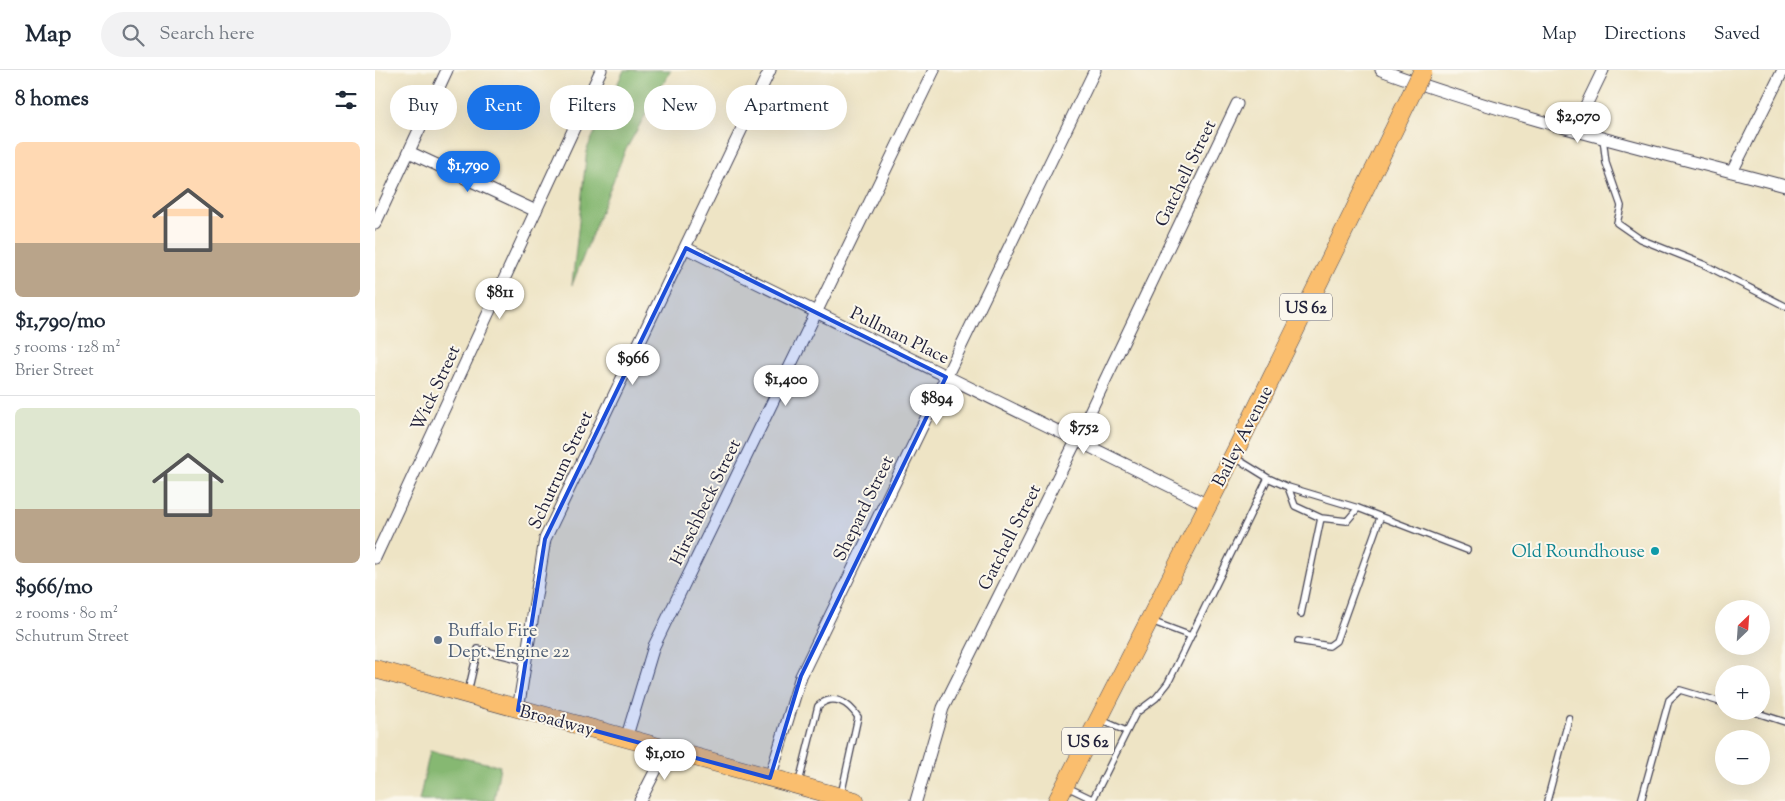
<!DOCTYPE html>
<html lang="en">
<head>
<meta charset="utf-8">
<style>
	body { margin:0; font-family:"Sorts Mill Goudy",serif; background:#f2f2f3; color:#1f2937; height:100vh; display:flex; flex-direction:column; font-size:19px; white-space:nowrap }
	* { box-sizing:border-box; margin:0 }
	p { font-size:16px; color:#747a83 }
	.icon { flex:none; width:28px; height:28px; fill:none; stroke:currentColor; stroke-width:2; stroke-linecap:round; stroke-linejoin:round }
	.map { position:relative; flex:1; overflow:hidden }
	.details { display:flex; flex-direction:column; background:#fff; width:375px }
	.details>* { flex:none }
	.guide { position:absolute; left:15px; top:15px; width:475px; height:45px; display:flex; gap:10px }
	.needle { width:32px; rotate:25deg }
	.fabs { position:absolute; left:1340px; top:530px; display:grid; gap:10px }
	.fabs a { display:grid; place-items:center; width:55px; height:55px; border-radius:50%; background:#fff; box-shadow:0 5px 20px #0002; font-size:25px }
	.price { position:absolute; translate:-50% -42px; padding:0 11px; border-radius:18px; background:#fff; color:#222; font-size:16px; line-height:32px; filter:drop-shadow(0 1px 2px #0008) }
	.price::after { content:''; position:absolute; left:50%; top:30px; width:15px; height:11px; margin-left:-8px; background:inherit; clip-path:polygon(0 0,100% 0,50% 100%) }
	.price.active { background:#1a73e8; color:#fff }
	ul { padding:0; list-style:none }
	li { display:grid; align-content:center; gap:10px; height:265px; padding:0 15px }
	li+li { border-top:1px solid #e0e1e3 }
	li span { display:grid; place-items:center; height:155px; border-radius:8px; color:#555 }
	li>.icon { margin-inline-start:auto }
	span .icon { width:90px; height:90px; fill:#fffc; stroke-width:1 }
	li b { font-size:21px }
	h2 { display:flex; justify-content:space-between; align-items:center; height:60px; padding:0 15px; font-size:21px }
	.tag { padding:0 18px; border-radius:22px; background:#fff; box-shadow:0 5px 20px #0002; font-size:18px; line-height:45px }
	.tag.active { background:#1a73e8; color:#fff }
	header { display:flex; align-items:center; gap:30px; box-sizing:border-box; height:70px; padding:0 25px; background:#fff; border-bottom:1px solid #e0e1e3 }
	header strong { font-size:24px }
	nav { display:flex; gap:28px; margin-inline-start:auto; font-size:18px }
	.search { width:350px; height:45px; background:#f2f2f3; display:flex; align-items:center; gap:12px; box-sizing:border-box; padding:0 18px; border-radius:28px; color:#747a83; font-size:19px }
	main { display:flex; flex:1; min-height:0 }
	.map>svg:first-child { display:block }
	.forest { fill:#86b872; stroke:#546d56 }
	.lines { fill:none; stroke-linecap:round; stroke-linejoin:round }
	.lane-casing { stroke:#413f50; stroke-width:8 }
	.street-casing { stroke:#413f50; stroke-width:13 }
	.primary-casing { stroke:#413f50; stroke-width:19 }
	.lane { stroke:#fff; stroke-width:5.5 }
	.street { stroke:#fff; stroke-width:11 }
	.primary { stroke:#fabe6e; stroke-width:18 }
	.primary-bridge-casing { stroke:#413f50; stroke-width:19; stroke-linecap:butt }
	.primary-bridge { stroke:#fabe6e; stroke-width:18 }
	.marked { fill:#1d4ed8; fill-opacity:0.2; stroke:#1d4ed8; stroke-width:4; stroke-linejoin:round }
	.culture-dot { fill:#0f9aa8; stroke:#fbf7ec; stroke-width:2 }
	.service-dot { fill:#5c6f8a; stroke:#fbf7ec; stroke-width:2 }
	.labels { text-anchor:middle; stroke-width:4; stroke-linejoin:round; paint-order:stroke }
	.shield { fill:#fbf7ec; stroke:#636270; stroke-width:1 }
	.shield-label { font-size:16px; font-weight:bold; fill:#22223b }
	.street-label { font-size:18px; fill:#22223b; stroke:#fbf7ec }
	.culture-label { font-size:18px; fill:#0d838f; stroke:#fbf7ec; text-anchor:end }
	.service-label { font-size:18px; fill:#4e5e75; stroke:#fbf7ec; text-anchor:start }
</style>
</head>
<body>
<header>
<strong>Map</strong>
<div class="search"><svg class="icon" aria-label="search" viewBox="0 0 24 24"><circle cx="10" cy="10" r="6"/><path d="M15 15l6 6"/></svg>Search here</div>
<nav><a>Map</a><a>Directions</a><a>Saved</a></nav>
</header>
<main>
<section class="details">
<h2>8 homes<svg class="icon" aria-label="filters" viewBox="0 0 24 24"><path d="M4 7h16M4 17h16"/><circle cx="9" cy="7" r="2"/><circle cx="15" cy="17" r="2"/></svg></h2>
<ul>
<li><span style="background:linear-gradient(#ffd9b3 65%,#b9a48a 0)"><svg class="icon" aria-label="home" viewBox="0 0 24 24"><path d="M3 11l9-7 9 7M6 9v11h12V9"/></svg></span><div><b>$1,790/mo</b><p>5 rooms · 128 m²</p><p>Brier Street</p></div></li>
<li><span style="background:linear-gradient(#dfe7d0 65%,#b9a48a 0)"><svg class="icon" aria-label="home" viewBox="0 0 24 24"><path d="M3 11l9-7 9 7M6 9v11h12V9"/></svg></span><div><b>$966/mo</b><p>2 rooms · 80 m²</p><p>Schutrum Street</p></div></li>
</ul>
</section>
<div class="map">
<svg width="1410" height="731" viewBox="0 0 1410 731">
	<rect width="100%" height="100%" fill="#fbf7ec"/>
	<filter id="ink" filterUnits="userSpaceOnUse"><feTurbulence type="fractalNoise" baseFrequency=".02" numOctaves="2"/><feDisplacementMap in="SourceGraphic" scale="10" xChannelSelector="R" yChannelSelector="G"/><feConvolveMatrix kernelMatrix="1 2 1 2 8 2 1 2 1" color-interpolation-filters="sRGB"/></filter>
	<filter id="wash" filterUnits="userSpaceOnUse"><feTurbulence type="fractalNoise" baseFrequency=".0096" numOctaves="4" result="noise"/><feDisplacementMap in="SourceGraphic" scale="20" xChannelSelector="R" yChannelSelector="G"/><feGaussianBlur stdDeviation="1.12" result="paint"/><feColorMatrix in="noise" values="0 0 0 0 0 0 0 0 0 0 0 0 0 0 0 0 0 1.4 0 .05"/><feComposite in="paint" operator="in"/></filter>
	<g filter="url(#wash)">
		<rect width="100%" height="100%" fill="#eee4c5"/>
		<!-- forest -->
		<path class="forest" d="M249,0H296L250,81L197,215L212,79Z
			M55,681L125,696L119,731H44Z"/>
	</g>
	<g filter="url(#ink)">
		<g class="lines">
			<defs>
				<path id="lane" d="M1228,68L1231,93L1246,136L1242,153L1265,169L1330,195L1410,236
					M893,408L913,417L983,438L1092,480
					M913,417L920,436L946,448
					M926,544L946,448L972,451L983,438
					M776,551L816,566
					M923,571L954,576L961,571L1005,448
					M93,622L103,579L151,591
					M1376,641L1410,652
					M726,650L751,661
					M424,712L443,636C458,623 473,632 483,647L466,725
					M692,717L717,729
					M717,731L761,643L781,628L793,613L893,408L859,387
					M1172,731L1194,648
					M1266,731L1294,630L1305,620L1349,633"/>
				<path id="street" d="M1006,0C1137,48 1275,80 1410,116
					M1199,60L1228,0
					M34,82L161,141
					M1357,102L1408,0
					M0,154L72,0
					M311,178L833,435
					M0,488L226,0
					M143,640L170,469L395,0
					M251,669L279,576L559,0
					M395,708L426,606L720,0
					M265,731L291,680
					M541,731L568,638L701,371L862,34"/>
				<path id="primary" d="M0,599L480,731
					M682,731L861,380L1002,94"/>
			</defs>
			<!-- lane casing -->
			<use href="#lane" class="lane-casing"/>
			<!-- street casing -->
			<use href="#street" class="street-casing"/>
			<!-- primary casing -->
			<use href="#primary" class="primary-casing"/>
			<!-- lane -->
			<use href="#lane" class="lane"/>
			<!-- street -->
			<use href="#street" class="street"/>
			<!-- primary -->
			<use href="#primary" class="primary"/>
			<defs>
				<path id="primary-bridge" d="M1002,94L1048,0"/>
			</defs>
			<!-- primary-bridge casing -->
			<use href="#primary-bridge" class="primary-bridge-casing"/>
			<!-- primary-bridge -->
			<use href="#primary-bridge" class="primary-bridge"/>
		</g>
	</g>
	<!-- marked area -->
	<path class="marked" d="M311,178L571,307L426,606L395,708L143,640L170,469Z"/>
	<!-- markers -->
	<circle class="culture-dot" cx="1280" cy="481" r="5"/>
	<circle class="service-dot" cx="63" cy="570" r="5"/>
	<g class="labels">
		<!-- shield labels -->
		<g class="shield">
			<rect x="905" y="223.5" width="52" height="27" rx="4"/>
			<rect x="687" y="657.5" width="52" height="27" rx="4"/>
		</g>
		<g class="shield-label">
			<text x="931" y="243">US 62</text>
			<text x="713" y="677">US 62</text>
		</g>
		<!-- street labels -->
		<g class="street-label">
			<text transform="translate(810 103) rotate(-64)" y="6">Gatchell Street</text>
			<text transform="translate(525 265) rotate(26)" y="6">Pullman Place</text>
			<text transform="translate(60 318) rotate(-65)" y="6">Wick Street</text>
			<text transform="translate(867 366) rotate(-63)" y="6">Bailey Avenue</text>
			<text transform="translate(185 400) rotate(-65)" y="6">Schutrum Street</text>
			<text transform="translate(330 432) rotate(-64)" y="6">Hirschbeck Street</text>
			<text transform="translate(488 438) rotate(-64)" y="6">Shepard Street</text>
			<text transform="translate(634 467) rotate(-63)" y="6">Gatchell Street</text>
			<text transform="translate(182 650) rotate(15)" y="6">Broadway</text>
		</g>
		<!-- culture labels -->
		<g class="culture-label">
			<text x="1270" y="487">Old Roundhouse</text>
		</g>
		<!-- service labels -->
		<g class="service-label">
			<text x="73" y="566">Buffalo Fire<tspan x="73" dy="21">Dept. Engine 22</tspan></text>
		</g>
	</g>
</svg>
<div class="fabs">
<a><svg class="needle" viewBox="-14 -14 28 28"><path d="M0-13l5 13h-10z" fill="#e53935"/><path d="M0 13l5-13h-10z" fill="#747a83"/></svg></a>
<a>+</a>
<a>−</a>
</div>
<b class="price" style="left:1203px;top:74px">$2,070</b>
<b class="price active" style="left:93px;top:123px">$1,790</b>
<b class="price" style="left:125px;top:250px">$811</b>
<b class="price" style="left:258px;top:316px">$966</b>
<b class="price" style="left:411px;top:337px">$1,400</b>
<b class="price" style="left:562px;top:356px">$894</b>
<b class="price" style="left:709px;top:385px">$752</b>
<b class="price" style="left:290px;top:711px">$1,010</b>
<div class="guide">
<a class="tag">Buy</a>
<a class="tag active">Rent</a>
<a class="tag">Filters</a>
<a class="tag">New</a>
<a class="tag">Apartment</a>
</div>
</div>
</main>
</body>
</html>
